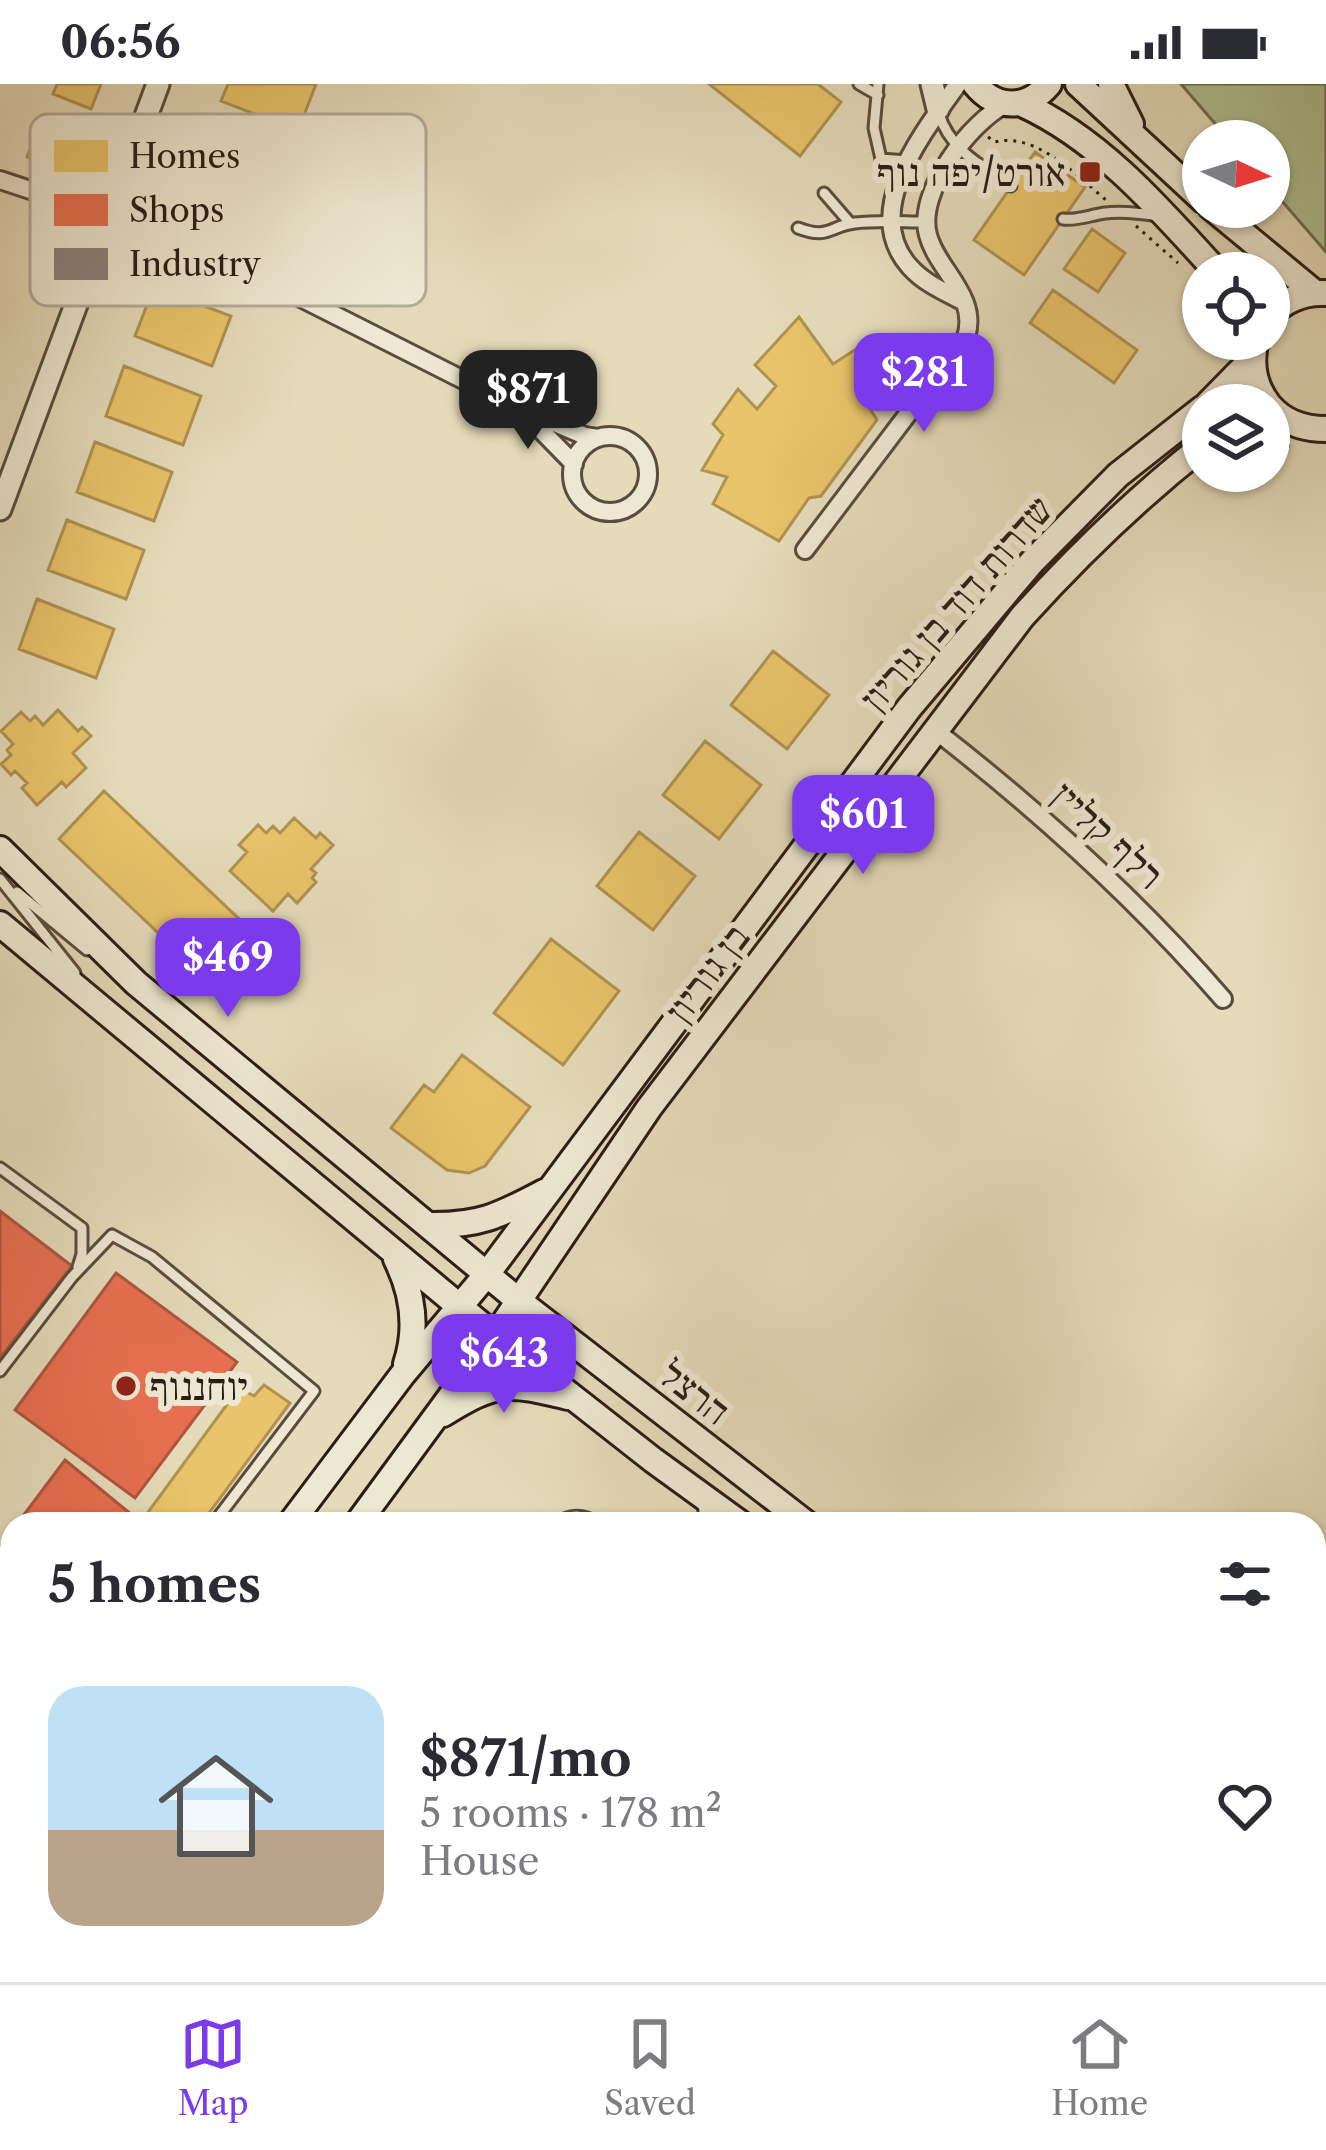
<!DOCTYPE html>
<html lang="en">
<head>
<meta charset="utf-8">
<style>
	body { margin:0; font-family:"Libre Caslon Text","Frank Ruhl Libre",serif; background:#f2f2f3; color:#2b2b33; height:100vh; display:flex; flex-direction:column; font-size:45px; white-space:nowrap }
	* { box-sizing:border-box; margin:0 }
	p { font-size:39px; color:#7c7c81 }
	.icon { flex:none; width:66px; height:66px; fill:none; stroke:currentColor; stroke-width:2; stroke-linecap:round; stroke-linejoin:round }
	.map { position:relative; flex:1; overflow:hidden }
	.details { position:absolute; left:0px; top:1428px; width:1326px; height:471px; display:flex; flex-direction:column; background:#fff; border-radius:36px 36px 0 0; box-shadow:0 3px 9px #0004 }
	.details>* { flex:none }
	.needle { width:78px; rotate:94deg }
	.buttons { position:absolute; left:1182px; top:36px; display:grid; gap:24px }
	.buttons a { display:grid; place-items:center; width:108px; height:108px; border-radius:50%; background:#fff; box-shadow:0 3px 9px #0004; font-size:60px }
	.price { position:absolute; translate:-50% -102px; padding:0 27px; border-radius:24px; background:#7c3aed; color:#fff; font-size:39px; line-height:78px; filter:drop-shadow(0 3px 6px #0008) }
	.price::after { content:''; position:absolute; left:50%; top:72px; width:36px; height:27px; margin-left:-18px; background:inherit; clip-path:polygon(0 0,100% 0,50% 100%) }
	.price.selected { background:#222; color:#fff }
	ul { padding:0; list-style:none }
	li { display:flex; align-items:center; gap:36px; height:300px; padding:0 48px }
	li span { display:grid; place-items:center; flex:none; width:336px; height:240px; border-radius:36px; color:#555 }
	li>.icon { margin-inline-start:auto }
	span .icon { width:144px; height:144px; fill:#fffc; stroke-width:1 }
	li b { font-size:51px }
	h2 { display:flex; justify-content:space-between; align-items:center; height:144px; padding:0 48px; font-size:51px }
	.status { display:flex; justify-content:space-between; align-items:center; height:84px; padding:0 60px; background:#fff; direction:ltr }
	.status svg { height:33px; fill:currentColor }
	.tab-bar { display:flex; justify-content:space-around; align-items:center; height:168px; border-top:3px solid #e1e1e2; background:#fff; font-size:33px; color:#7c7c81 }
	.tab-bar a { display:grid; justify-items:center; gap:6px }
	.tab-bar .selected { color:#7c3aed }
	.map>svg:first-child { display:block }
	.green { fill:#b0c193; stroke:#6d6e54; stroke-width:3 }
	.homes { fill:#e9c46a; stroke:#b09251; stroke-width:3 }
	.shops { fill:#e76f51; stroke:#ae563f; stroke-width:3 }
	.industry { fill:#8a817c; stroke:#6d635d; stroke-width:3 }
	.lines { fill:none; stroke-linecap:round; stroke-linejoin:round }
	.service-casing { stroke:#594c3f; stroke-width:15 }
	.minor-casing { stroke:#594c3f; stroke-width:22 }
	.tertiary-casing { stroke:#594c3f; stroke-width:27 }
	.secondary-casing { stroke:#2a1c16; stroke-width:30 }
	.path { stroke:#2a1c16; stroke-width:3; stroke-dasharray:3 6; stroke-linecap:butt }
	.service { stroke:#eee8d2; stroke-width:9 }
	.minor { stroke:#eee8d2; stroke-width:16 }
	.tertiary { stroke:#eee8d2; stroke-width:21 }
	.secondary { stroke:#eee8d2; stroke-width:24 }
	.poi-dot { fill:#8f2418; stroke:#eee8d2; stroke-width:4.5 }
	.labels { text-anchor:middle; stroke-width:12; stroke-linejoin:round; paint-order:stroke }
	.poi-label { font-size:39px; fill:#2a1c16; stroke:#eee8d2; text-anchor:end }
	.street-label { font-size:39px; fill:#2a1c16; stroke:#eee8d2 }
	.key { fill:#eee8d2; stroke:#b3ab9a; stroke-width:3 }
	.key-label { font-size:33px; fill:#2a1c16 }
</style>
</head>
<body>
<div class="status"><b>06:56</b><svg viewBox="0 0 49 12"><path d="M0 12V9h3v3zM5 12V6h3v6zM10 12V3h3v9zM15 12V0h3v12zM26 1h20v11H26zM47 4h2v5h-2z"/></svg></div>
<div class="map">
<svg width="1326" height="1898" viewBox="0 0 1326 1898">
	<rect width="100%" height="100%" fill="#e5dbba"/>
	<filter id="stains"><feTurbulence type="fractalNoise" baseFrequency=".00167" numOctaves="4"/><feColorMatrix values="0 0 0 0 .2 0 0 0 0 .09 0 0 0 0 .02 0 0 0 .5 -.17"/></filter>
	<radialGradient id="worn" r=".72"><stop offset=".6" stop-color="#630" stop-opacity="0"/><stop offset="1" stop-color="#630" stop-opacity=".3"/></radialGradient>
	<!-- green -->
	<path class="green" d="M1181,0H1326V168L1269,102V57H1230Z"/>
	<!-- homes -->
	<path class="homes" d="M57,0H101L91,25L53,10Z
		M228,0H316L298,47L221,17Z
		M709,0H818L841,18L800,72Z
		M43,31L85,47L69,89L27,73Z
		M1035,68L1085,103L1024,191L974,156Z
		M1092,145L1125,169L1098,208L1064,185Z
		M154,203L231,232L212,282L135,252Z
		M1053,206L1137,266L1114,299L1030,239Z
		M799,233L833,280L861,262L892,299L869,323L877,336L821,412L809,414L779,457L713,420L727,393L702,386L723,351L713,340L738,305L757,325L776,302L755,281Z
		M124,282L201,312L183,361L106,332Z
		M95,358L172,388L154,437L77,408Z
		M67,436L144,466L126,515L48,486Z
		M37,515L114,545L96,594L19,565Z
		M773,567L829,611L787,665L731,621Z
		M58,626L78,647L82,643L91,652L73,669L86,684L66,703L62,698L37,721L22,704L27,699L15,687L11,691L1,680L11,671L7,666L13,660L1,647L21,628L30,637L35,632L43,641Z
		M705,657L761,701L719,755L663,711Z
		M104,707L273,867L228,915L59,755Z
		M294,734L316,754L320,749L333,761L311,785L316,789L312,794L316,798L297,819L288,810L273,827L230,787L247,768L239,761L258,741L266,749L273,742L280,749Z
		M639,748L695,792L653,846L597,802Z
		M551,855L619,907L563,981L494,929Z
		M462,971L530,1023L485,1082L469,1089L447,1086L391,1044L424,1001L434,1008Z
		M264,1301L290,1319L201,1440H156L146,1431L239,1304L254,1312Z"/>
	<!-- shops -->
	<path class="shops" d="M0,1127L72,1182L0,1274Z
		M116,1189L237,1278L135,1414L15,1326Z
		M65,1376L143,1440H17Z
		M12,1447V1657L0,1672V1463Z
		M939,1887H989L999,1893L996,1898H958Z"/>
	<!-- industry -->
	<path class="industry" d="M158,1887H278L301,1898H152Z
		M744,1887H790L808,1898H724L730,1888L740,1894Z"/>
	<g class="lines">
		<defs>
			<path id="service" d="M859,0L878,11
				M878,0L874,44L881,75L907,77
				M939,30C950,66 982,82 1011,102
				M824,109L850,139
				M1245,123L1248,144
				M1063,135C1078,137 1090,131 1105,129C1123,127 1140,129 1158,132
				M798,144C829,156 829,142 855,139C878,136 903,138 926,138
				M0,795L75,889
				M17,808L87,866
				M0,1084L82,1144V1170L78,1183
				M0,1287L72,1193L112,1151L152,1173L314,1307L213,1440
				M703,1417L705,1440
				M556,1440C571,1429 584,1430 599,1440
				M0,1718L12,1703
				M0,1859L12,1868
				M44,1887V1898"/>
			<path id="minor" d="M958,0C925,46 859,127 910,183C924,199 945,208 964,218
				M0,96L109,132L293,210L517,323L585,352L598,354
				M531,336L574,380
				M572 390a38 38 0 1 1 76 0a38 38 0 1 1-76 0Z
				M805,466L966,253C979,212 937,186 928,151C916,108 970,38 1006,20
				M936,647C1040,728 1137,816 1223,915
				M293,1887L317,1898"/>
			<path id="tertiary" d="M932,0L938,25
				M0,425L158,0
				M874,1887L890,1898
				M482,1898L488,1887"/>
			<path id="secondary" d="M975,0C996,26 1027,26 1049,0
				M1078,0L1203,116
				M1111,0L1131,40
				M1020,19C1099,54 1161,126 1218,189
				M1211,123L1315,209
				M1269,233C1282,217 1303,208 1324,209
				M1256,255C1250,279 1253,301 1269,321
				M1207,321L1252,275
				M1269,321C1284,339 1304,345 1326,345
				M0,765L136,899L519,1217L807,1440
				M0,840L495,1252L653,1376L741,1440
				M428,1141C479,1142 499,1132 544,1108
				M396,1175C413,1209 418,1244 406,1280
				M443,1330C496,1297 507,1298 568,1313
				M290,1440L403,1290L487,1190L909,624L1032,478L1118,391L1203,324
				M357,1440L495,1252L649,1024L1022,533C1078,471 1137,414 1203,362
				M0,1815L12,1800
				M1314,1830L1326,1839
				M1314,1881L1326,1890
				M6,1898L15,1887"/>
		</defs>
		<!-- service casing -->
		<use href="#service" class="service-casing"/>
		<!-- minor casing -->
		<use href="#minor" class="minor-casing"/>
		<!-- tertiary casing -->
		<use href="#tertiary" class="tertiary-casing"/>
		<!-- secondary casing -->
		<use href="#secondary" class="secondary-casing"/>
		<!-- path -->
		<path class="path" d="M988,53L995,58C1036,48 1076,91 1106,116
			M1136,142L1178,179
			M1223,272L1227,255
			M1269,364L1291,362"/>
		<!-- service -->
		<use href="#service" class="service"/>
		<!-- minor -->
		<use href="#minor" class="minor"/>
		<!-- tertiary -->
		<use href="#tertiary" class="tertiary"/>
		<!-- secondary -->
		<use href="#secondary" class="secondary"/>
	</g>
	<!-- markers -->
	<g class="poi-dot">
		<rect x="1078" y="76" width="24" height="24" rx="6"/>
		<circle cx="126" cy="1302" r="12"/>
	</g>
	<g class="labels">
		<!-- poi labels -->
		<g class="poi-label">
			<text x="1066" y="102">אורט/יפה נוף</text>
			<text x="150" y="1316" text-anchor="start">יוחננוף</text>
		</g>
		<!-- street labels -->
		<g class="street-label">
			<text transform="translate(956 519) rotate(-49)" y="14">שדרות דוד בן גוריון</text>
			<text transform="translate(1108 751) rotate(43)" y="14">רלף קליין</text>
			<text transform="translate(707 889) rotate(-53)" y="14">בן גוריון</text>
			<text transform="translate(695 1308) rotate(38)" y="14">הרצל</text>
		</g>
	</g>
	<!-- legend -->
	<rect x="30" y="30" width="396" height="192" rx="18" class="key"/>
	<rect x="54" y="56" width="54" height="32" fill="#e9c46a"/>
	<rect x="54" y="110" width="54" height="32" fill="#e76f51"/>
	<rect x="54" y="164" width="54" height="32" fill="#8a817c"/>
	<g class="key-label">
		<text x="129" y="84">Homes</text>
		<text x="129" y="138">Shops</text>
		<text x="129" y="192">Industry</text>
	</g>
	<rect width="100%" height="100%" filter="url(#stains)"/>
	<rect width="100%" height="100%" fill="url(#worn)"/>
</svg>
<div class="buttons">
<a><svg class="needle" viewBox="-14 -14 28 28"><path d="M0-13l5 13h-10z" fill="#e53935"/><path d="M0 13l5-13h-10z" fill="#7c7c81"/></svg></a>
<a><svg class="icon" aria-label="locate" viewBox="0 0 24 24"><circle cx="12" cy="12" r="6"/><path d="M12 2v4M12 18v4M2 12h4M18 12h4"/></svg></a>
<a><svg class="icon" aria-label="layers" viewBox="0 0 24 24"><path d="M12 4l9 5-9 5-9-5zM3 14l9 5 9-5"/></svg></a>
</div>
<b class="price" style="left:924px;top:351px">$281</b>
<b class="price selected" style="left:528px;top:368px">$871</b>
<b class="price" style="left:863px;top:793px">$601</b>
<b class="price" style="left:228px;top:936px">$469</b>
<b class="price" style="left:504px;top:1332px">$643</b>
<section class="details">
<h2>5 homes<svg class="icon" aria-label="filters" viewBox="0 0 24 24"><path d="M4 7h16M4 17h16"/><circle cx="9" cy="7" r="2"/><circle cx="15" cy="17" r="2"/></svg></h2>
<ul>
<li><span style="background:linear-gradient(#bfe0f5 60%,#b9a48a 0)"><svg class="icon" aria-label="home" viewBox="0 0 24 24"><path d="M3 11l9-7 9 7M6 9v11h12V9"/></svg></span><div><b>$871/mo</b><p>5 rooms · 178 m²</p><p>House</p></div><svg class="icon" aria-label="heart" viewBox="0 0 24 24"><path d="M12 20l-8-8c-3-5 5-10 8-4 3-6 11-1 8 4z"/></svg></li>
</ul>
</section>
</div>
<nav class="tab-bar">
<a class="selected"><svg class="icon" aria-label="map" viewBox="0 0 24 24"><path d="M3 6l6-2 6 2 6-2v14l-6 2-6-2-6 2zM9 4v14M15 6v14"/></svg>Map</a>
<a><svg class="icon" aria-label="saved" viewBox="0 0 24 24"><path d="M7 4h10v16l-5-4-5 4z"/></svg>Saved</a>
<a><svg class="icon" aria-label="home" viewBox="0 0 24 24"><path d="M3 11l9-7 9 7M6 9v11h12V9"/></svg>Home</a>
</nav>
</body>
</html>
